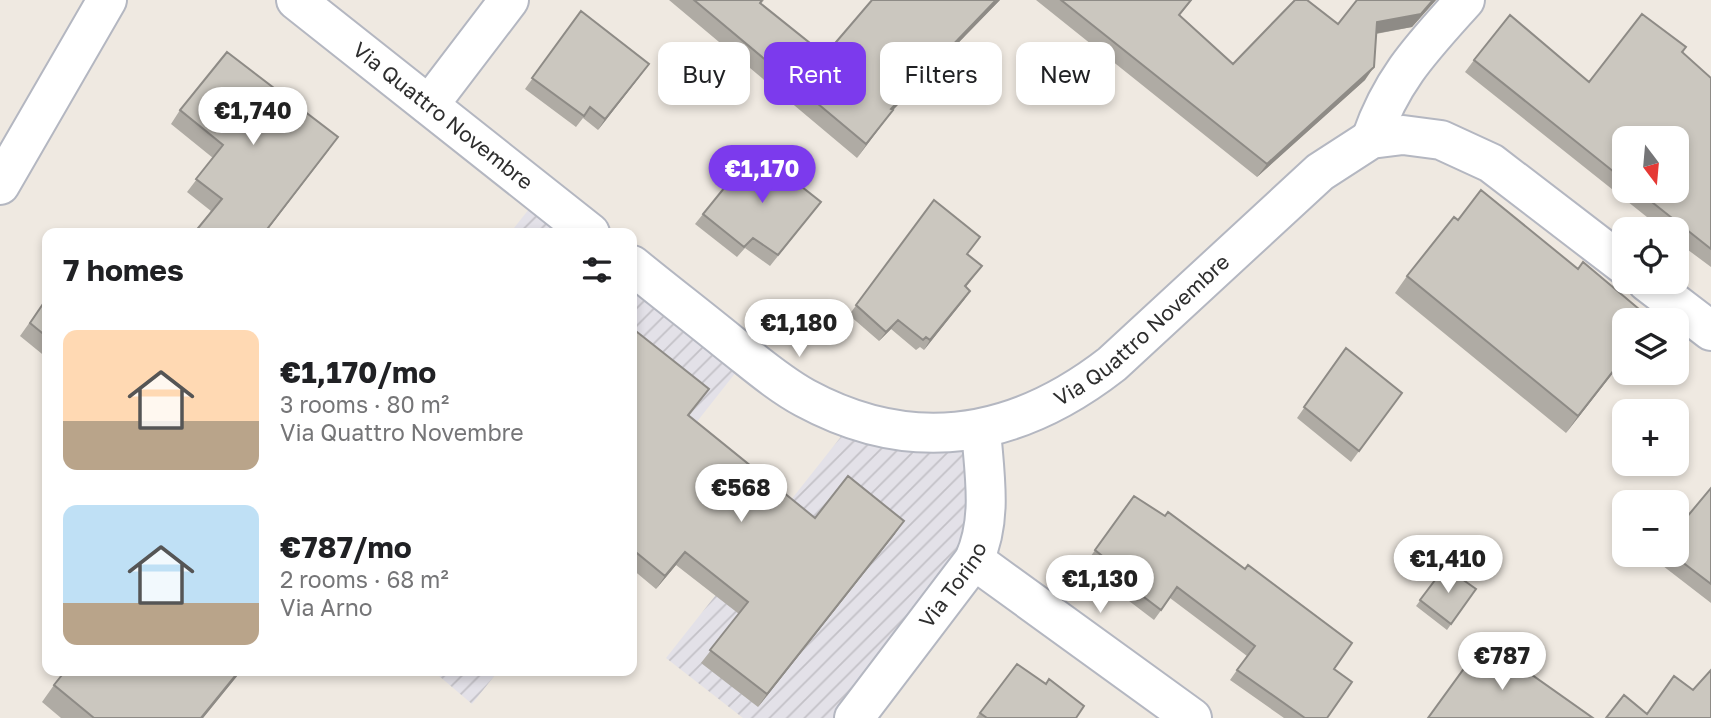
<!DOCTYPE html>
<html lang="en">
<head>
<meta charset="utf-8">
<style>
	body { margin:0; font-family:"Golos Text",sans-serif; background:#f2f2f2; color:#202124; height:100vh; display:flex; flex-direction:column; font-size:26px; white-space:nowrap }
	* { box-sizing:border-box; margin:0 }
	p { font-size:23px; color:#757577 }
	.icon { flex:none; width:38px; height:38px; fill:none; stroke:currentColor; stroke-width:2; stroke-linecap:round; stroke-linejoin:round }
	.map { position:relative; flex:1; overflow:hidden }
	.sheet { position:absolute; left:42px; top:228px; width:595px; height:448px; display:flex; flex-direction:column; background:#fff; border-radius:14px; box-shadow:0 4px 10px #0003 }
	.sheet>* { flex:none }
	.hud { position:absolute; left:658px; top:42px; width:665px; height:63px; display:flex; gap:14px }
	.needle { width:46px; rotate:164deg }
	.controls { position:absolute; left:1612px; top:126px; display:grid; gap:14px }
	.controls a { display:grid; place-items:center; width:77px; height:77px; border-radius:14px; background:#fff; box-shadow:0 4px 10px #0003; font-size:35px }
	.price { position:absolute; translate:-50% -60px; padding:0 16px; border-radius:24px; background:#fff; color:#222; font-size:23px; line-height:46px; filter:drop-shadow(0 2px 4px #0008) }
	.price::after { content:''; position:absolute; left:50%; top:42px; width:21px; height:16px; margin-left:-10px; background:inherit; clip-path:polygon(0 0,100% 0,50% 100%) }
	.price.active { background:#7c3aed; color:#fff }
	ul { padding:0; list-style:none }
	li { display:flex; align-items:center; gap:21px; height:175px; padding:0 21px }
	li span { display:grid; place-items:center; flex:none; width:196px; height:140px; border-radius:14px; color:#555 }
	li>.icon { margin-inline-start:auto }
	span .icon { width:84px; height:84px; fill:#fffc; stroke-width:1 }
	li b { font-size:30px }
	h2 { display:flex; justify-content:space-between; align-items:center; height:84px; padding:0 21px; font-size:30px }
	.pill { padding:0 24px; border-radius:14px; background:#fff; box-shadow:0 4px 10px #0003; font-size:24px; line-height:63px }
	.pill.active { background:#7c3aed; color:#fff }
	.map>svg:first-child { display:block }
	.industrial { fill:url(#industrial-furrows) }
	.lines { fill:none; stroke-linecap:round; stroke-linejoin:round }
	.minor-casing { stroke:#b4b7c1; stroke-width:42 }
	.tertiary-casing { stroke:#b4b7c1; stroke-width:42 }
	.minor { stroke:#fff; stroke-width:38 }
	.tertiary { stroke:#fff; stroke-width:38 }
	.wall { fill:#afaba4; fill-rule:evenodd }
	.shaded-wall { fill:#8e8b86 }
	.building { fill:#cbc7bf; stroke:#8e8b86; stroke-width:2 }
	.labels { text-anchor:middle; stroke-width:6; stroke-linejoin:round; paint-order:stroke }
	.street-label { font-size:21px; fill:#2e2e2e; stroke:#fff }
</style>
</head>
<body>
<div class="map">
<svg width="1711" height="718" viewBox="0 0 1711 718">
	<defs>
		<pattern id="industrial-furrows" width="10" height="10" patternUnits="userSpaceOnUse" patternTransform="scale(1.75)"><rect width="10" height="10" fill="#e3e1e8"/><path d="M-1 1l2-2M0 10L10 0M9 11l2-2" fill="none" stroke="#c3c1c7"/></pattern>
	</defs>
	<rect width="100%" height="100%" fill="#efe9e1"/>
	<!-- industrial -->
	<path class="industrial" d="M537,199L580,233H510Z
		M632,274L744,362L632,504Z
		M851,424L973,436L976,532L841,718H743L666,658Z
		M432,670H499L472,704Z"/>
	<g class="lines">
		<defs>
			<g id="minor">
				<path id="s1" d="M296,0L590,233"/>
				<path d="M429,105L509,0"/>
				<path d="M1371,139C1392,78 1423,47 1465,0"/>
				<path id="s2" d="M632,265C665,292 699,318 732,345C755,363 779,384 805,398C914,457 1017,438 1112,364L1320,172L1371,139L1403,135L1441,140L1491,163L1624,265"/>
				<path d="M1647,282L1711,331"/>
				<path d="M974,560L1192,718"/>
				<path id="s3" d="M854,718L974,560C993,518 984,473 981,429"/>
			</g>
			<path id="tertiary" d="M0,185L107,0"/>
		</defs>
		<!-- minor casing -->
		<use href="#minor" class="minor-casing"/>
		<!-- tertiary casing -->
		<use href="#tertiary" class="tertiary-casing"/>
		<!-- minor -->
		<use href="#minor" class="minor"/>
		<!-- tertiary -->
		<use href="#tertiary" class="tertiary"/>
	</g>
	<!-- wall -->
	<path class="wall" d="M669,0H764L761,4L825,55L872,0H1000L893,110L857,158Z
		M1036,0H1192L1180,15L1233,64L1338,24L1357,0H1436L1412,27L1376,34L1365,80L1257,177Z
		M581,11L641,75L598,130L583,118L576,127L525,89Z
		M1686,47L1683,53L1711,78V267L1676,241V229H1662L1465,72L1474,60L1589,82ZM1624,138L1676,191H1624Z
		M180,110L329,150L265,233H194L211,211L187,192L213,158L171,124Z
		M934,200L967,255L982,266L966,287L970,291L924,350L920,347L916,350L891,329L879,341L849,315Z
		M821,202L770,266L745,248L737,257L695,224L703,214Z
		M1407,276L1624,359L1566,433L1395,293Z
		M47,298V358L20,336Z
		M632,328L709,389L689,416L815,518L895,534L758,707L701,663L739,614L676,565L656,589L632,569Z
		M1346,348L1402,393L1351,462L1297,418Z
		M1711,488V603L1654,559L1658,555H1676Z
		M1134,496L1334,669L1327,718H1284L1230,680L1247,656L1170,598L1154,620L1112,588L1116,583L1088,560Z
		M1445,567L1476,589L1447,630L1416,606Z
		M1017,664L1076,718H976Z
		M242,670L203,718H61L42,702L54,685Z"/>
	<!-- shaded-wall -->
	<path class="shaded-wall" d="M996,0H1000L893,110L857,158L891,109Z
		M1433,0H1436L1412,27L1368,35L1377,22Z
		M649,64L641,75L598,130L605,119Z
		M1374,67L1365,80L1257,177L1267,164Z
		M338,137L265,233H264Z
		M970,291L964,300L924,350L930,340Z
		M898,320L891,329L879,341L886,332Z
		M1624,357V359L1566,433L1578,416Z
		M904,521L895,534L758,707L767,694Z
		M685,552L676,565L656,589L665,576Z
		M240,670H242L203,718H201Z"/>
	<!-- building -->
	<path class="building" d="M694,0H762L760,3L825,55L872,0H996L891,109L893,110L866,144Z
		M1061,0H1191L1179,15L1233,64L1295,0H1307L1338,24L1357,0H1433L1421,14L1377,22L1374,67L1267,164Z
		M581,11L649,64L605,119L590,107L584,116L532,78Z
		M1642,14L1686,47L1682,52L1711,78V249L1638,191H1676V138H1624V180L1474,60L1510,15L1589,82Z
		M227,52L338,137L264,233H194L222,199L196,179L223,145L180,110Z
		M755,150L821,202L778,255L753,238L744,247L703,214Z
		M1481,190L1578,269L1583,262L1652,320H1624V357L1578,416L1407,276L1454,217L1458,220Z
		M934,200L980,237L967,254L982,266L965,286L970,291L930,340L926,337L923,340L898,320L886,332L856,305Z
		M47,298V337L30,323Z
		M632,328L709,389L688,415L815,518L848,476L904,521L767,694L710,650L748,602L685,552L665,576L632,549Z
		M1346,348L1402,393L1359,451L1304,407Z
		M1711,488V584L1673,555H1676V530Z
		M1134,496L1165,516L1168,512L1245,569L1248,565L1352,643L1334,669L1352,682L1327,718H1305L1237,670L1255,646L1177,587L1161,610L1119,578L1123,573L1095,550Z
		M1445,567L1476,589L1451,624L1420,600Z
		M1484,641L1593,718H1428Z
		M1017,664L1046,684L1049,679L1084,706L1076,718H987L980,713Z
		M66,670H240L201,718H94L54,685Z
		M1711,670V718H1606L1624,695L1647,714L1674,676L1693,690Z"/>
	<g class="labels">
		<!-- street labels -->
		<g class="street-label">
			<text dy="7" stroke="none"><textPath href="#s1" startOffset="187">Via Quattro Novembre</textPath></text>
			<text dy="7" stroke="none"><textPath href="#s2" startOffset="592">Via Quattro Novembre</textPath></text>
			<text dy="7" stroke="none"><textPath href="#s3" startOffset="166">Via Torino</textPath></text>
		</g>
	</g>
</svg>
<div class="controls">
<a><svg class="needle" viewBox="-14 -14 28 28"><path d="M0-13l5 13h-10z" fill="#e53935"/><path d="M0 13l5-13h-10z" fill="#757577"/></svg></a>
<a><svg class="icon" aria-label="locate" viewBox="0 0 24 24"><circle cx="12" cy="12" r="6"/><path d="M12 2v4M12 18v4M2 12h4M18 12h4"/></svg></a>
<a><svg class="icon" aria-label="layers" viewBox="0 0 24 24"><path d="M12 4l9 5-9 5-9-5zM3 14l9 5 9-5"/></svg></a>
<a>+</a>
<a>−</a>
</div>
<b class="price" style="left:253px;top:147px">€1,740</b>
<b class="price active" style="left:762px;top:205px">€1,170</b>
<b class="price" style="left:799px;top:359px">€1,180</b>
<b class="price" style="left:741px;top:524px">€568</b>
<b class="price" style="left:1448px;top:595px">€1,410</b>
<b class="price" style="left:1100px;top:615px">€1,130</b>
<b class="price" style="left:1502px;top:692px">€787</b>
<div class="hud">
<a class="pill">Buy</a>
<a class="pill active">Rent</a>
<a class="pill">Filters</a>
<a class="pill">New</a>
</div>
<section class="sheet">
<h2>7 homes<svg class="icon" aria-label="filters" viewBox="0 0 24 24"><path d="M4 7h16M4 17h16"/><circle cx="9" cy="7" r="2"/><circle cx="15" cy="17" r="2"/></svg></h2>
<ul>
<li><span style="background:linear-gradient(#ffd9b3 65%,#b9a48a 0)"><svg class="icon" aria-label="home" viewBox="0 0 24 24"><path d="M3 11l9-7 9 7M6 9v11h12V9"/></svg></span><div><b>€1,170/mo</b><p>3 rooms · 80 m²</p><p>Via Quattro Novembre</p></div></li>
<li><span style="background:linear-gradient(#bfe0f5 70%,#b9a48a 0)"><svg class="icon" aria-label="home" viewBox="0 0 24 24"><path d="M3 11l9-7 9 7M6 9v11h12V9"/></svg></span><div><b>€787/mo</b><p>2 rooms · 68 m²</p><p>Via Arno</p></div></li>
</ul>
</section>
</div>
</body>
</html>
